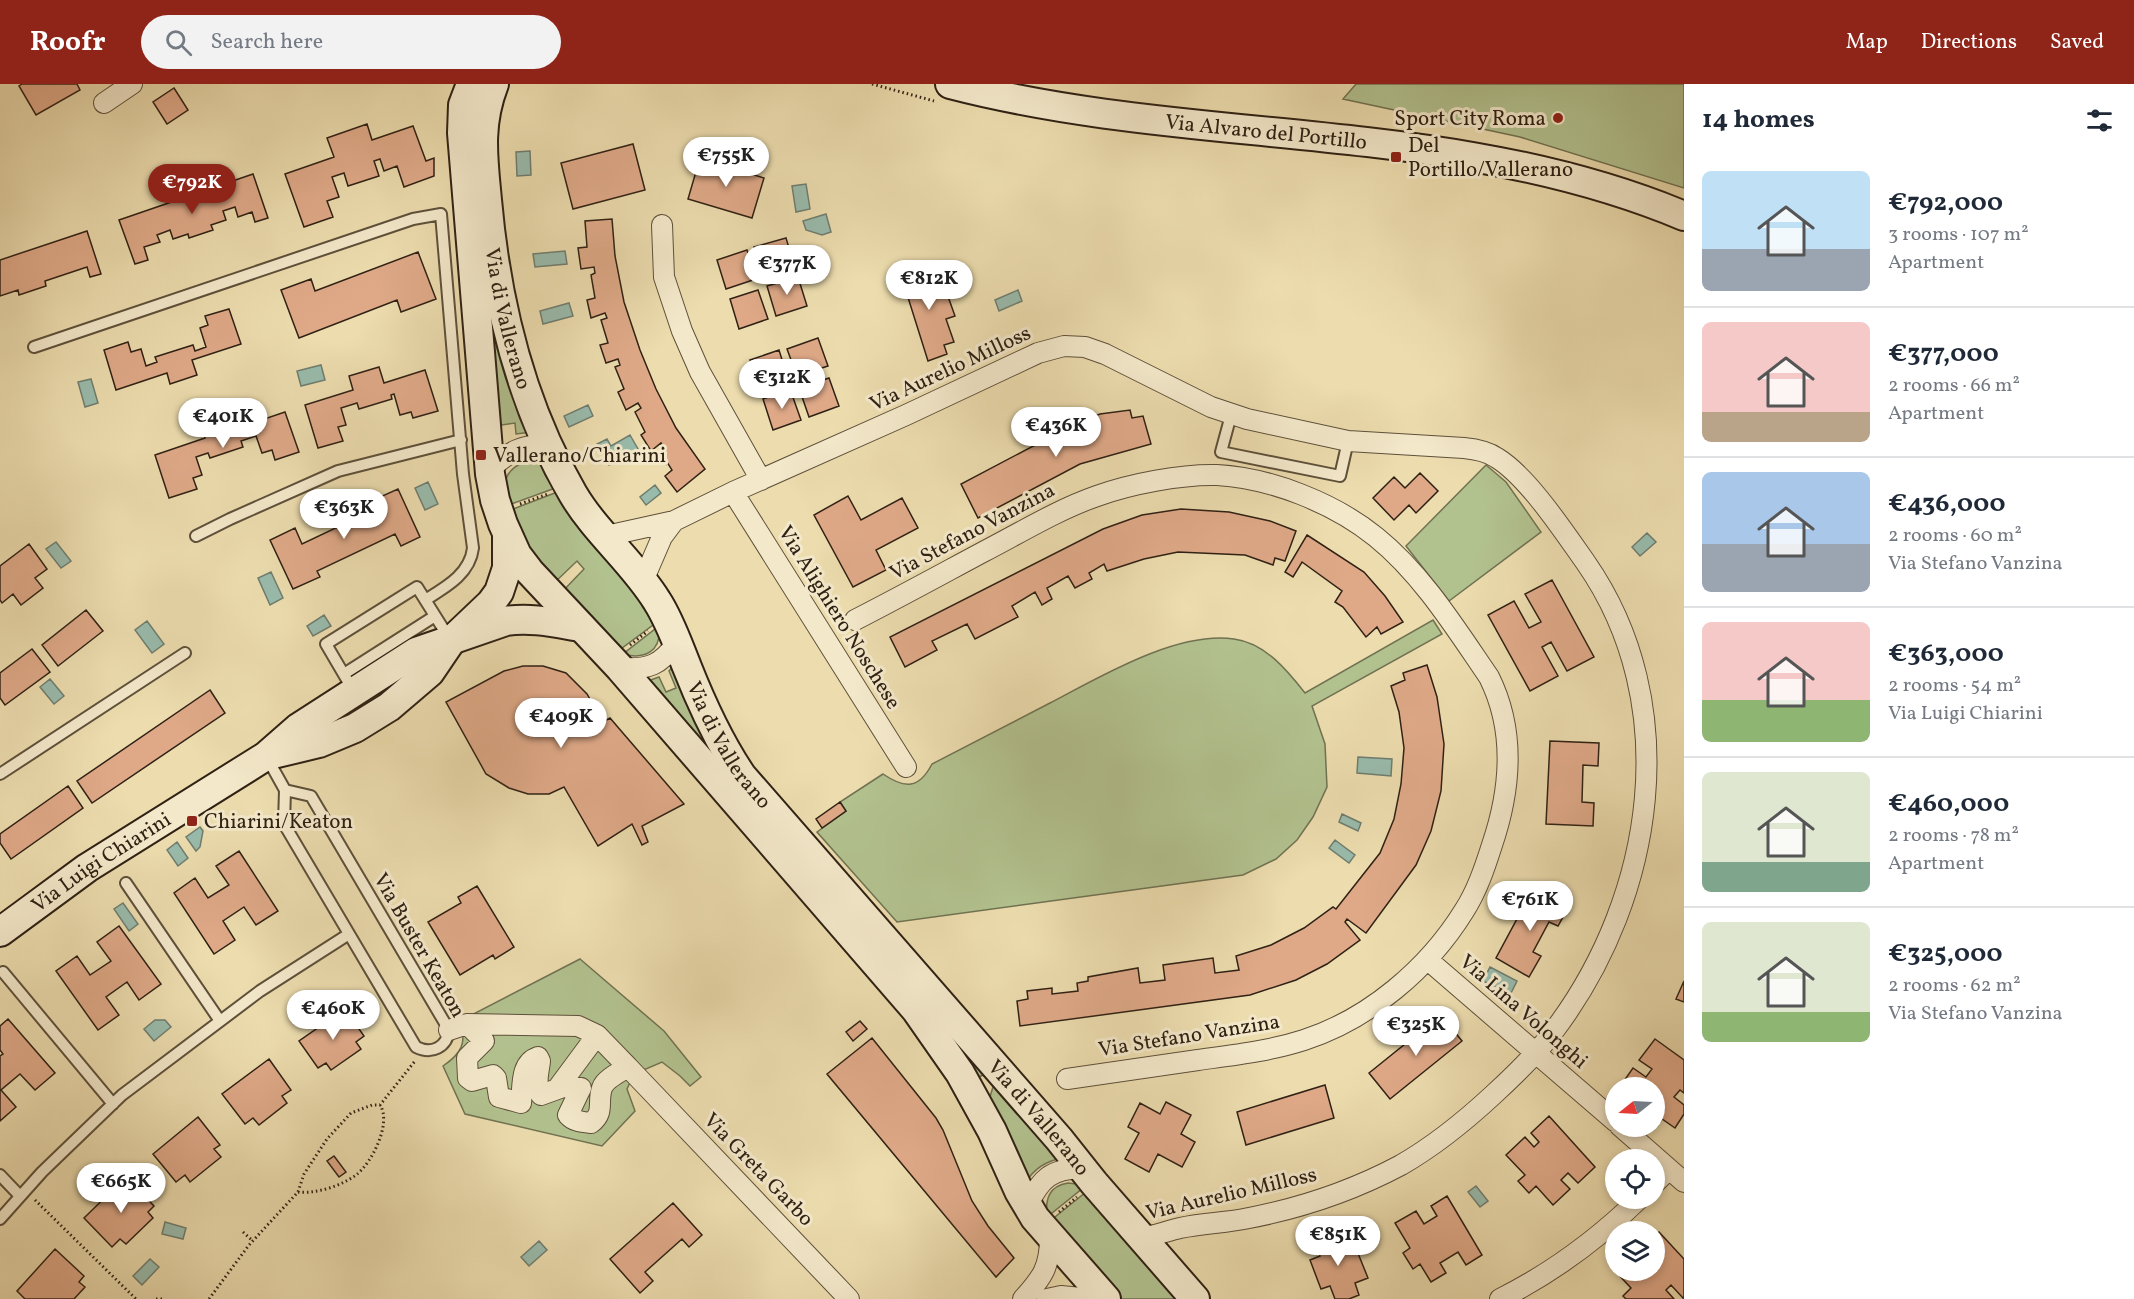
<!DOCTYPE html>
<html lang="en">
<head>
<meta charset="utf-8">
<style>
	body { margin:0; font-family:Vollkorn,serif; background:#f2f2f3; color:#1f2937; height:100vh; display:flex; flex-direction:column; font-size:22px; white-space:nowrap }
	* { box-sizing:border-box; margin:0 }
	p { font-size:20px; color:#747a83 }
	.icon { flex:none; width:33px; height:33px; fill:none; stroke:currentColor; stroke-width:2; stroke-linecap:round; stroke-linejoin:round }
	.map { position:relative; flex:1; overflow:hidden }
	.side { display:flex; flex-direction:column; background:#fff; width:450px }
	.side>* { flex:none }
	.needle { width:39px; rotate:252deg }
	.tools { position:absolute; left:1605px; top:993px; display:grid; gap:12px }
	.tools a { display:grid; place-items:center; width:60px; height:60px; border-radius:50%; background:#fff; box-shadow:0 3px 9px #0003; font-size:30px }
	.price { position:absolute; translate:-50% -51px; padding:0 14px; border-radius:21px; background:#fff; color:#222; font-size:20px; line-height:39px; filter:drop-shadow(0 2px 3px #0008) }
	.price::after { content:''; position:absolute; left:50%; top:36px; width:18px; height:14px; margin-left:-9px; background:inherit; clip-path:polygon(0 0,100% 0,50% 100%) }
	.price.selected { background:#8f2418; color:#fff }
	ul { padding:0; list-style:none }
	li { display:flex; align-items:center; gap:18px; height:150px; padding:0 18px }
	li+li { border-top:2px solid #e0e1e3 }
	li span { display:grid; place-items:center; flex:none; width:168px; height:120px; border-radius:9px; color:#555 }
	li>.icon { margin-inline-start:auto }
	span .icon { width:72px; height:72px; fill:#fffc; stroke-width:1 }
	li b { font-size:26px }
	h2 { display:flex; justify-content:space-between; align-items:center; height:72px; padding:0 18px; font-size:26px }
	header { display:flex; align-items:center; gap:36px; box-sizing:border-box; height:84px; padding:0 30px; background:#8f2418; color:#fff }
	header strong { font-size:28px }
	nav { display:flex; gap:33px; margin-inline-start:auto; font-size:21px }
	.search { width:420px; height:54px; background:#f2f2f3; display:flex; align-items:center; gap:15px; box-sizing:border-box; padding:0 21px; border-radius:33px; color:#747a83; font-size:22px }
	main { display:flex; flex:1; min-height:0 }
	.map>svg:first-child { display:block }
	.green { fill:#b2c28f; stroke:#707252; stroke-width:1.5 }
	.water { fill:#99bbac; stroke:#6f7d6f; stroke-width:1.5 }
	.building { fill:#dfa988; stroke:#2f2114; stroke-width:1.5 }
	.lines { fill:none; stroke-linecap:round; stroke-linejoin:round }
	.lane-casing { stroke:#5e503a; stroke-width:14 }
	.street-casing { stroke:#5e503a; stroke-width:22 }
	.secondary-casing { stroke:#2f2114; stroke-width:32 }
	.path { stroke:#2f2114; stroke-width:3; stroke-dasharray:1.5 3; stroke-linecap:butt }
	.lane { stroke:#f3e8ca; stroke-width:10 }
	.street { stroke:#f3e8ca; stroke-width:20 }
	.secondary { stroke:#f3e8ca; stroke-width:28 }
	.poi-dot { fill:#8f2418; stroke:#f3e8ca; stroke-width:2 }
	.labels { text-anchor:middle; stroke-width:6; stroke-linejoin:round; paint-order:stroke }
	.poi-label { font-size:21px; fill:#2f2114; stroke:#f3e8ca; text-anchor:start }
	.street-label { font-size:21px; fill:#2f2114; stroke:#f3e8ca }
</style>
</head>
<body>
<header>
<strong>Roofr</strong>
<div class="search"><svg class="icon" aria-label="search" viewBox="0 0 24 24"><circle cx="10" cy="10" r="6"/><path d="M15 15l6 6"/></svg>Search here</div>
<nav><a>Map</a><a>Directions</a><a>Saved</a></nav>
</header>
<main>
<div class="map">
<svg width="1684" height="1215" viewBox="0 0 1684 1215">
	<rect width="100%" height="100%" fill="#ecdcae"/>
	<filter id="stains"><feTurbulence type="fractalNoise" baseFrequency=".00333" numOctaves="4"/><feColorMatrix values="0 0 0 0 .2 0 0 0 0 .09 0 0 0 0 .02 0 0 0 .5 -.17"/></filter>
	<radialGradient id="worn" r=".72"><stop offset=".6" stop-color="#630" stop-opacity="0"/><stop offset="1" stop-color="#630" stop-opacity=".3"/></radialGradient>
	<!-- green -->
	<path class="green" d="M1356,0H1684V104L1520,53L1343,15Z
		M481,178L532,348L516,350L515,339L495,342Z
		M527,377L544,381L558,403L506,422C504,399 502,386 527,377Z
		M1486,381L1506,398L1541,448L1449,517L1406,462Z
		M560,407L657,538L618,567L561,509L584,485L577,477L552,501L539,485L508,427Z
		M1433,536L1442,550L1312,622L1325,660L1327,703L1313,733L1297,756L1276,775L1243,791L897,838L817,748L846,727L840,718L883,690C905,705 919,705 932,680C972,659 1011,639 1050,619C1100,593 1176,547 1234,555C1265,559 1287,586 1305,609Z
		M659,542C662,567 645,576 623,570Z
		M675,580L722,680L645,598L659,593L666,608L676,604L669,587Z
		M580,875L664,947L701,993L690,1002L680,992L662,978L634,990L627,1005L635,1027L602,1062L465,1030L443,982C462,969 467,959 460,937Z
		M916,908L1062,1074C1046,1077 1034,1085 1026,1098L988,1019L993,1003L986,990L976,994Z
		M1068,1099L1077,1100L1083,1104L1047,1133C1045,1115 1049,1102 1068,1099Z
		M1086,1108L1181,1215H1118L1050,1137Z"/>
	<!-- water -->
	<path class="water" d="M530,67L531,91L517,92L516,68Z
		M210,85L211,96L187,98V87Z
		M806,100L810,125L796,128L792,102Z
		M826,130L831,148L822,151L806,146L803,137Z
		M565,167L567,180L535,183L533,170Z
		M1018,206L1022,217L999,227L995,216Z
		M569,219L573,232L543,240L540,227Z
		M321,281L325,296L301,302L297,287Z
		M91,295L98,319L85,323L78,298Z
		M216,316L221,329L196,339L191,326Z
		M588,321L593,332L569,343L564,332Z
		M630,351L638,365L609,381L597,360L607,355L611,362Z
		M428,398L438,420L425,426L415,404Z
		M655,401L661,409L646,421L640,413Z
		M1647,449L1656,458L1640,472L1632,463Z
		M56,458L71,477L61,484L46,465Z
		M271,488L283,514L270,521L258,494Z
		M324,531L331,542L313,552L307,542Z
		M147,537L164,560L152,569L135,546Z
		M50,595L64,612L54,620L40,603Z
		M1358,673L1392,675L1391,692L1357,689Z
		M1342,730L1361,739L1358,747L1339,738Z
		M200,743L203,747L200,763L196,767L186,753Z
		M1335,756L1355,771L1349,779L1329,764Z
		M177,758L188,774L178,782L167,766Z
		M123,819L138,840L129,847L114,825Z
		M1490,883L1517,897L1510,911L1483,897Z
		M155,936H165L171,943L154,957L144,945Z
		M1476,1102L1488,1117L1480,1123L1468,1108Z
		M165,1138L186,1144L183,1155L162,1150Z
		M539,1157L547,1166L529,1182L521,1173Z
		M150,1175L159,1183L142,1201L133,1192Z"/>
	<!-- building -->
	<path class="building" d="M22,0H77L80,6L36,31L19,2Z
		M174,4L188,26L167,40L153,18Z
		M367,40L372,56L413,42L426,77L434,74V92L404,103L397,82L384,87L380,75L374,77L379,92L348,102L344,89L332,93L339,113L327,117L333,133L304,143L285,90L334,73L327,54Z
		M633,60L645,106L573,125L561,79Z
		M700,74L764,94L752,134L688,115Z
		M253,90L268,134L255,138L252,128L238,133L235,123L223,127L226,136L211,141L213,146L189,154L188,150L173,155L170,146L157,151L160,158L144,163L148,176L135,180L119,136Z
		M612,135L615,172L624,218L640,266L656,305L676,344L705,385L677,408L665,392L672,386L667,378L666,380L658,369L664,365L661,359L651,367L641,351L645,348L635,328L641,324L638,319L626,326L618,308L624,305L615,283L620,281L618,275L606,279L600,261L608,259L601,236L607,234L605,229L591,234L587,216L595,214L591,191L595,189L594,183L581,185L578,164L587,163L585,137Z
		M87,147L101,190L90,193L87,183L45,197L46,202L19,211L18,206L0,212V176Z
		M786,154L794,181L762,190L754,163Z
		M747,166L756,195L726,205L717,176Z
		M418,168L436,215L401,228L397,216L299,254L281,206L311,195L315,207Z
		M918,182L920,188L930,185L937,206L945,204L955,232L946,235L954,258L944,261L947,270L928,277L900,188Z
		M798,193L807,222L776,232L767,202Z
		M758,206L768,235L739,245L730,215Z
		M229,225L241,260L192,276L197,291L170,300L167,289L116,306L104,266L128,258L131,268L141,265L146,282L157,278L155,273L193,261L195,267L206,263L200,244L208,241L205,232Z
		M818,254L828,282L797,292L787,265Z
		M779,266L788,295L759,305L750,276Z
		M379,283L384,299L425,286L438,327L413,334L411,328L400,331L394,310L391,311L392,315L359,325L357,319L341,324L346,341L338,343L343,357L318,364L305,321L353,306L349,292Z
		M829,294L839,322L809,333L799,304Z
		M790,305L801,336L773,346L763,315Z
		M1130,326L1132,334L1143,332L1151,360L1080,380L978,434L961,400L1075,340L1100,330Z
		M285,328L299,368L275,376L272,366L262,369L256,352L241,357L243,363L210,374L208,369L196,373L202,391L193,394L197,405L169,414L155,371L205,354L202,346L232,335L235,345Z
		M1420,389L1438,407L1416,429L1409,421L1394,436L1373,414L1394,393L1405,404Z
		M398,405L420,453L401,462L395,450L317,487L320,493L293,505L270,456L295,444L302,460L384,421L380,413Z
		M848,412L861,436L902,414L918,444L876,466L886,486L853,503L814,431Z
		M1181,425L1229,428L1270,437L1296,447L1285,477L1275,474L1273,481L1245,471L1178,468L1144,475L1107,487L1104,480L1089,489L1092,495L1075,504L1068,492L1047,504L1052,515L1042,521L1035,508L1012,522L1018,533L975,555L967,540L932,557L937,566L905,583L890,553L1103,445L1142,431Z
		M1307,451L1364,488L1385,512L1403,538L1381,550L1377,543L1366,553L1343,523L1335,518L1342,507L1302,478L1293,493L1285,488Z
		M29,460L47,485L35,494L43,504L21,521L13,510L2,519L0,516V482Z
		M1552,496L1594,573L1567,587L1551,558L1542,563L1558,592L1530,607L1488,531L1514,517L1529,544L1541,538L1525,510Z
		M86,526L103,547L58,582L42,561Z
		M32,565L50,588L5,621L0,614V589Z
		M1427,581L1437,613L1444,660L1441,707L1431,747L1416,781L1366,849L1347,835L1345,838L1360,856L1327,880L1296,896L1250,911L1020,942L1017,917L1028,915L1027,907L1052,904V910L1078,907L1077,899L1088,897V893L1138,884L1140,899L1165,896L1163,881L1213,874L1215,889L1239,886L1236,872L1271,861L1304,844L1333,823L1336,825L1380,769L1394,735L1401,700L1404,664L1399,628L1391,602L1405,596L1403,589Z
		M523,582H543L566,589L587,610L603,638L610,634L684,720L642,742L648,758L642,761L632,740L598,762L564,703L549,710H528L509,704L486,690L446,618L504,587Z
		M210,606L225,629L92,719L77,697Z
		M1550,657L1599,659L1598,682L1583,681L1582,718L1594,719L1593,742L1546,740Z
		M68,702L83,724L11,775L0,759V750Z
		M840,718L846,727L822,744L816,735Z
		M239,767L278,827L256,841L244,823L223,837L235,856L214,870L174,809L195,794L208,814L229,801L216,782Z
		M477,802L514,863L495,875L493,871L460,891L428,838L461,819L458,813Z
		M1533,805L1568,824L1558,842L1549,838L1533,868L1541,872L1529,893L1496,874Z
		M119,842L161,900L139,916L127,898L106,913L119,931L98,946L56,887L77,872L90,891L111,877L97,858Z
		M1684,897V918L1676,915Z
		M345,925L364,952L356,958L361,965L331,986L326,979L318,984L299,957Z
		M1441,931L1462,957L1390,1015L1369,989Z
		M8,935L55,989L35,1006L20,990L1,1006L16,1023L0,1037V972L3,970L0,966V942Z
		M860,937L867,945L853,957L846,948Z
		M872,954L936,1034L943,1046L972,1117L988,1142L1014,1174L996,1193L827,990Z
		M1655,955L1684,976V1009L1680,1006L1674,1013L1684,1021V1030L1675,1044L1662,1035L1657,1042L1654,1041V1004H1619L1633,984L1646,993L1652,985L1639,976Z
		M269,975L291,1006L282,1012L287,1019L259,1041L253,1034L245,1040L222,1010Z
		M1325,1001L1334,1034L1246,1061L1237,1028Z
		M1166,1018L1191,1031L1181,1050L1195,1058L1182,1083L1158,1070L1149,1088L1125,1075L1139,1049L1128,1043L1140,1019L1160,1030Z
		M1549,1032L1595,1083L1578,1099L1568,1089L1561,1096L1570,1105L1553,1121L1536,1102L1529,1109L1518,1097L1525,1091L1506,1071L1525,1053L1534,1063L1539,1058L1531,1049Z
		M198,1033L220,1061L214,1065L221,1073L190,1098L185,1091L176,1098L153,1070Z
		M334,1072L346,1088L339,1093L327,1077Z
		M126,1093L154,1122L148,1128L153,1134L126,1160L120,1155L112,1163L84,1134Z
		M1447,1112L1482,1171L1466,1181L1458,1168L1440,1179L1446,1189L1431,1198L1420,1180L1413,1185L1403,1169L1410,1164L1395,1139L1416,1127L1424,1140L1437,1132L1431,1122Z
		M673,1119L702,1151L689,1163L682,1155L645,1188L653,1197L640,1209L610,1175Z
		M1332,1148L1338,1163L1353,1157L1368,1194L1355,1199L1359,1211L1349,1215H1335L1330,1202L1321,1205L1310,1176L1320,1172L1314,1156Z
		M1659,1148L1684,1175V1215L1671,1201L1666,1206L1674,1215H1626L1623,1212L1631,1204L1615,1187L1654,1186V1152Z
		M55,1165L84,1192L79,1198L85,1203L74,1215H25L17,1207Z"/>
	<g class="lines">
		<defs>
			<path id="lane" d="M34,263L413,135L441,130L463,390L473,464C470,490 446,503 425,516
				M1231,331L1221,368L1340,392L1348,357
				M196,452L230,435L338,387L461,356
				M344,590L435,532
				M353,606L326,560L417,503L449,554
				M266,672L285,706L284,740L416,963C432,971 447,963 449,946L311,712L285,706
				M0,690L185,569
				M126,799L220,937
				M3,888L113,1020
				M0,1091L20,1112
				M0,1135L42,1088L122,1011L260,907L349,850"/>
			<path id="street" d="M104,19L132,0
				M662,141L664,193L682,247L700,288L761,396
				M490,385C509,368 523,359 549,362
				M733,408L906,683
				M606,452L674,437L733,408L906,331L1038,269L1064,262L1085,263L1105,270L1211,323L1247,335L1348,357L1464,364C1475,365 1487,367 1497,374C1528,393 1564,448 1586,479C1684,620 1655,811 1556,944C1538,969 1516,990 1493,1011C1465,1037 1434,1062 1401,1081C1354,1106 1301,1124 1249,1134C1226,1139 1203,1139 1180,1144C1167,1147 1154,1152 1141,1154
				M643,497L662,453L674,437
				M855,536C898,514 940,491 983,468C1020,449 1057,426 1097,412C1130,400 1182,390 1217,391C1271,394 1334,419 1376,453C1422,490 1456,545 1489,593C1516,647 1511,705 1492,761C1485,783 1477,807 1464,827C1428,885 1369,935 1304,956C1270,967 1234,971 1198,976C1154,982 1111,989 1067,995
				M620,584C649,586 660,581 677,559
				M1428,876L1616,1038
				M467,940L578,942L597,951L628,983
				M449,946L467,940L484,957L467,974L468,994L472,997L493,991L496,994L499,1013L521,1019C523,1002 520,979 538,973L540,977C539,988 534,1001 541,1011L563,1003L581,1004L568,1031C574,1038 583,1038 591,1039C605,1029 597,1018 602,1004C605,995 620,988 628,983L849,1215
				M557,1005L597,951
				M1620,1042L1684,1098
				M1654,1100L1669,1085
				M1027,1122C1041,1094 1051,1085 1082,1084
				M1023,1215C1042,1194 1050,1183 1050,1154
				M1047,1215L1061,1212L1091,1215
				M1500,1215C1552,1189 1598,1155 1640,1114"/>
			<g id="secondary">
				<path d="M471,0L463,21L462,49L490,390L495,416L503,440L517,471L530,488L620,584L916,926L960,989L992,1047L1019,1107L1035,1134L1106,1215"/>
				<path id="s1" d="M494,0C478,41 483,74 487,116C496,218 521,321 573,410C596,449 633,478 657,517C670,537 678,561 687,583C702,621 719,658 742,692L1059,1055L1094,1099L1195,1215"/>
				<path id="s2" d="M950,0C1192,63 1450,34 1684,132"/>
				<path d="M269,671L319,659L355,644L389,623L430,588L451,557L491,519L499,508L507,484V450"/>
				<path id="s3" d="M0,848L87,784L266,672L298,644L416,568L506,537C531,533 556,539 581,543"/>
			</g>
		</defs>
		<!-- lane casing -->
		<use href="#lane" class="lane-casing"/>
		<!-- street casing -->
		<use href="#street" class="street-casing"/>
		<!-- secondary casing -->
		<use href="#secondary" class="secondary-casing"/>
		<!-- path -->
		<path class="path" d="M872,0L934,17
			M520,420L548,410
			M630,561L648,547
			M298,1108C316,1110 341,1102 356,1091C372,1079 392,1039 380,1021
			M35,1116L136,1215
			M1059,1128L1077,1113
			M243,1148L253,1157
			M156,1215H165
			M209,1215L249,1161L298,1108L304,1090L327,1055L351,1029L372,1021H380L415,977"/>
		<!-- lane -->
		<use href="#lane" class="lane"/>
		<!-- street -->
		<use href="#street" class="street"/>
		<!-- secondary -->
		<use href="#secondary" class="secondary"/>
	</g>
	<!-- markers -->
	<g class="poi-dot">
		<circle cx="1558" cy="34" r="6"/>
		<rect x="1390" y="67" width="12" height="12" rx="3"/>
		<rect x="475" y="365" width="12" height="12" rx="3"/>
		<rect x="186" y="731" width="12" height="12" rx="3"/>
	</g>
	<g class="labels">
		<!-- poi labels -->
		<g class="poi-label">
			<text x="1546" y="41" text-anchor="end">Sport City Roma</text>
			<text x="1408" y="68">Del<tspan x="1408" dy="24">Portillo/Vallerano</tspan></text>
			<text x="493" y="378">Vallerano/Chiarini</text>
			<text x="204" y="744">Chiarini/Keaton</text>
		</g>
		<!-- street labels -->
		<g class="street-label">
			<text dy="7" stroke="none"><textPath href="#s2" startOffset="320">Via Alvaro del Portillo</textPath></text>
			<text dy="7" stroke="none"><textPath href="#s1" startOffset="238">Via di Vallerano</textPath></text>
			<text transform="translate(950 284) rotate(-25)" y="7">Via Aurelio Milloss</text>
			<text transform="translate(972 447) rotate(-28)" y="7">Via Stefano Vanzina</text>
			<text transform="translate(840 533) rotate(58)" y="7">Via Alighiero Noschese</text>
			<text dy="7" stroke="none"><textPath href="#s1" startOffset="724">Via di Vallerano</textPath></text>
			<text dy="7" stroke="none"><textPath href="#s3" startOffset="123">Via Luigi Chiarini</textPath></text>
			<text transform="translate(420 861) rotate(60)" y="7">Via Buster Keaton</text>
			<text transform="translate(1524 927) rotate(41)" y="7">Via Lina Volonghi</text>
			<text transform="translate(1189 951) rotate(-9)" y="7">Via Stefano Vanzina</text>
			<text dy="7" stroke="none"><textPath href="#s1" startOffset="1210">Via di Vallerano</textPath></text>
			<text transform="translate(759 1085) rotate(46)" y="7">Via Greta Garbo</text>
			<text transform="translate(1231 1109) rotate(-13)" y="7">Via Aurelio Milloss</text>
		</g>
	</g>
	<rect width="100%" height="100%" filter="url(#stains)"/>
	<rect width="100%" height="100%" fill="url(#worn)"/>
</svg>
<div class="tools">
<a><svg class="needle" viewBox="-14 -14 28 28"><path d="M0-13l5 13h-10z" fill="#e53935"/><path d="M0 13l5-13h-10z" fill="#747a83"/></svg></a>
<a><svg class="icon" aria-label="locate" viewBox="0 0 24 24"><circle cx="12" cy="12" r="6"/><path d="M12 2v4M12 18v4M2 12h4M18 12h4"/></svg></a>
<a><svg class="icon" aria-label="layers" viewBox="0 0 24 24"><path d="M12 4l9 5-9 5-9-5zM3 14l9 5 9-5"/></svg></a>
</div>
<b class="price" style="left:726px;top:104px">€755K</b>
<b class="price selected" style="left:192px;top:131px">€792K</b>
<b class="price" style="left:787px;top:212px">€377K</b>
<b class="price" style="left:929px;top:227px">€812K</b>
<b class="price" style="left:782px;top:326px">€312K</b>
<b class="price" style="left:223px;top:365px">€401K</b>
<b class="price" style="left:1056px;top:374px">€436K</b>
<b class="price" style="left:344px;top:456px">€363K</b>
<b class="price" style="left:561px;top:665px">€409K</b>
<b class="price" style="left:1530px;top:848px">€761K</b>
<b class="price" style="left:333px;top:957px">€460K</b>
<b class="price" style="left:1416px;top:973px">€325K</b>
<b class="price" style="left:121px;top:1130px">€665K</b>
<b class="price" style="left:1338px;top:1183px">€851K</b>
</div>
<section class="side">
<h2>14 homes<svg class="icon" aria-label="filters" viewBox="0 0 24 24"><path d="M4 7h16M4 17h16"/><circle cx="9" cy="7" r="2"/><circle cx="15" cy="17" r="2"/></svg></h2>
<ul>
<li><span style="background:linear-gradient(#bfe0f5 65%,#9aa5b1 0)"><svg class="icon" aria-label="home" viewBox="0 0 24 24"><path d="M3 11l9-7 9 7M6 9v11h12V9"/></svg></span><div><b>€792,000</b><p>3 rooms · 107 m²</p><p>Apartment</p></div></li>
<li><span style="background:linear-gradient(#f6c9c9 75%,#b9a48a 0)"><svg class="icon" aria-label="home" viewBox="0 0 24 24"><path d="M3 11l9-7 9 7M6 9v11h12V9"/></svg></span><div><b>€377,000</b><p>2 rooms · 66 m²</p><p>Apartment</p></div></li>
<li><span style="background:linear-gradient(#a9c7e8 60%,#9aa5b1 0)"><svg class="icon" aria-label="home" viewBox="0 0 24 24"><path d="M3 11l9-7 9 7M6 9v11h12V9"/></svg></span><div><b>€436,000</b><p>2 rooms · 60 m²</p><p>Via Stefano Vanzina</p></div></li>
<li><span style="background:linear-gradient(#f6c9c9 65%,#8fb573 0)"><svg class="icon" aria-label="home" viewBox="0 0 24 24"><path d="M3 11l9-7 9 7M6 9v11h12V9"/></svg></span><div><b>€363,000</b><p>2 rooms · 54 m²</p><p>Via Luigi Chiarini</p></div></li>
<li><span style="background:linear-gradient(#dfe7d0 75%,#7fa58c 0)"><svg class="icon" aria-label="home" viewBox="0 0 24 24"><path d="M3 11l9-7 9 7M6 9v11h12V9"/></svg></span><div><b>€460,000</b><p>2 rooms · 78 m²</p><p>Apartment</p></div></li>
<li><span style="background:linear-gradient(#dfe7d0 75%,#8fb573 0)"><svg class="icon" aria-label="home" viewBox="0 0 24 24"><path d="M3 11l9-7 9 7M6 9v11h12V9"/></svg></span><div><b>€325,000</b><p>2 rooms · 62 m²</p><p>Via Stefano Vanzina</p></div></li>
</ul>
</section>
</main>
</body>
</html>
